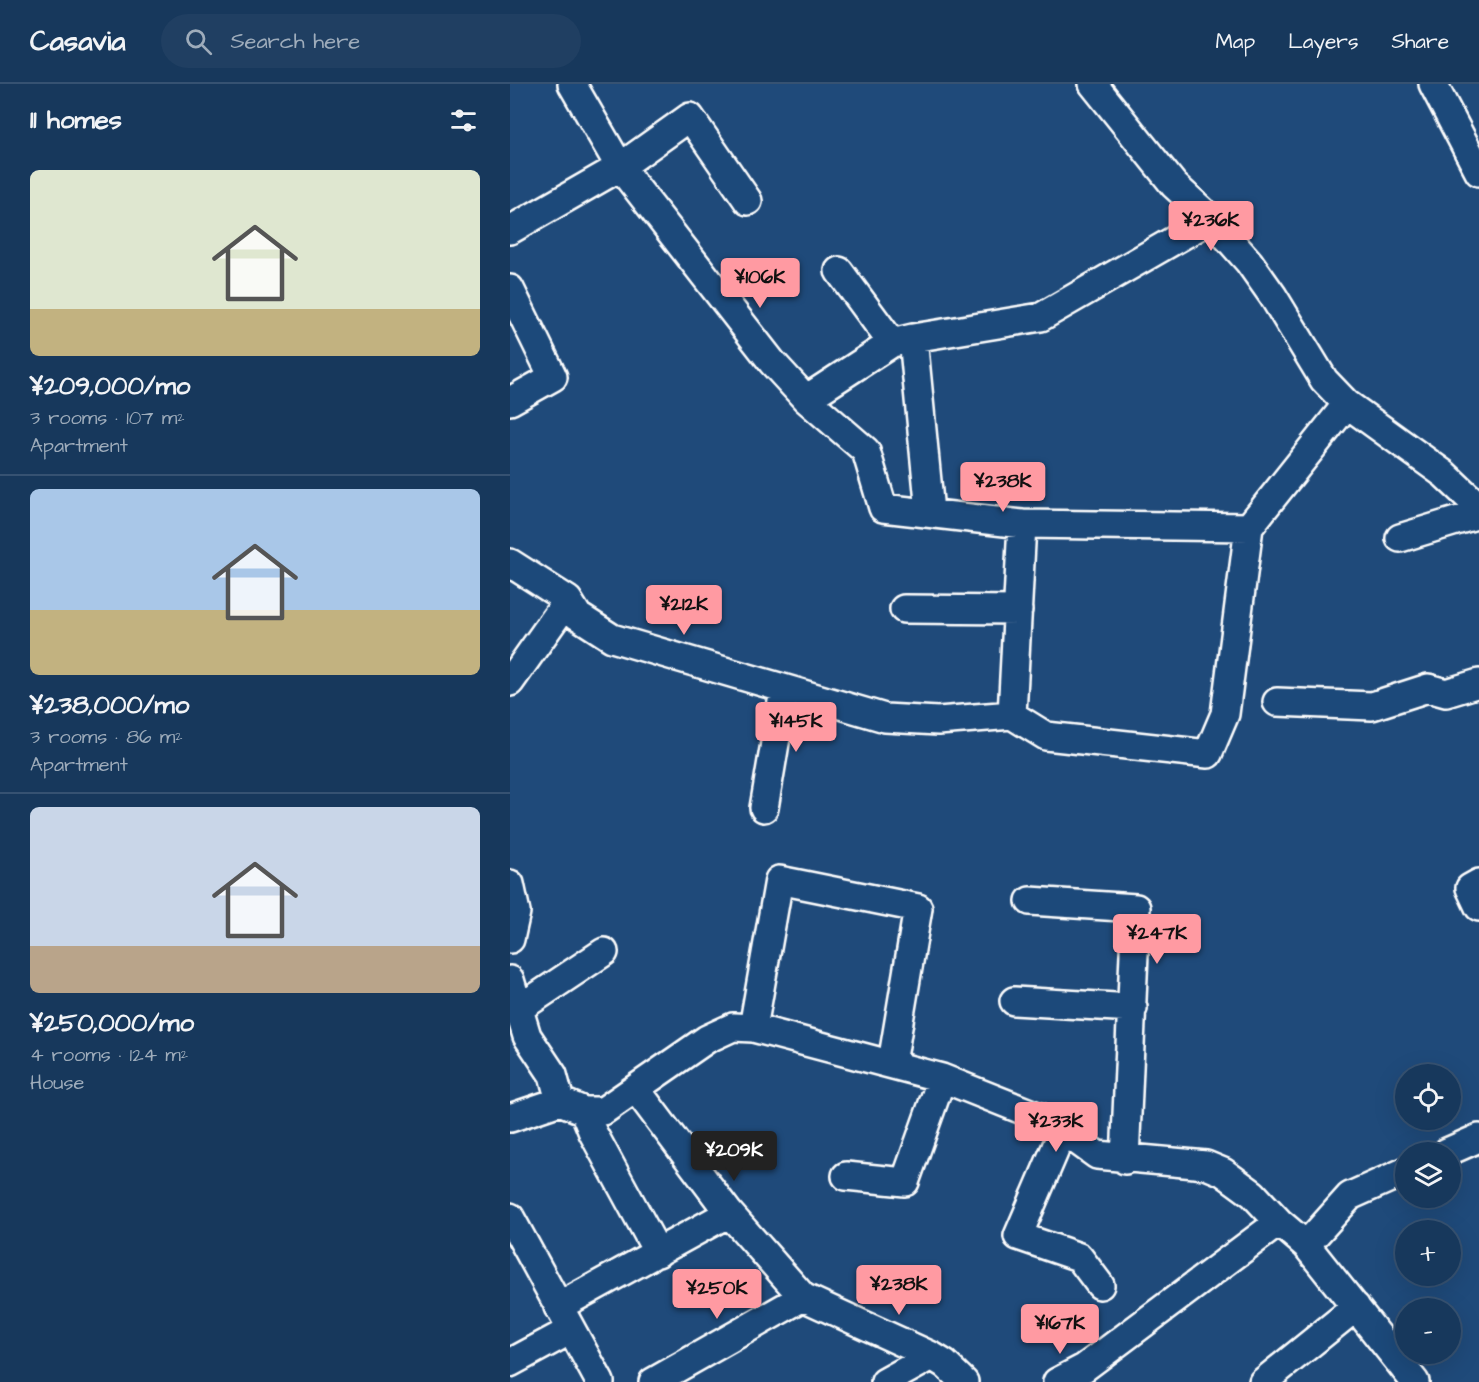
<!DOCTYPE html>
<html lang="en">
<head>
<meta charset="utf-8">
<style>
	body { margin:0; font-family:"Architects Daughter",sans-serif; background:#203f62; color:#f1f3f6; height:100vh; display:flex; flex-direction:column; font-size:22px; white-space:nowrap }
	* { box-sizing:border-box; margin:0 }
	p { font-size:20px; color:#9eacbb }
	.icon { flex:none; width:33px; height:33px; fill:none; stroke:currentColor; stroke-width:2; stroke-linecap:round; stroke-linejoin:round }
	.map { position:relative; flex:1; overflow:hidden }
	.side { display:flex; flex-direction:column; background:#17385c; width:510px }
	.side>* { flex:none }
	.fabs { position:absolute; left:885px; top:980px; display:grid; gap:12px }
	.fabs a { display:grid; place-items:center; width:66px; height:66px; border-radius:50%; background:#17385c; box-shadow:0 6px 24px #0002,0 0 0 2px #365272; font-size:30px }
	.price { position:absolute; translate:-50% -51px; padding:0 14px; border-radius:6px; background:#ff9aa2; color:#111; font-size:20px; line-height:39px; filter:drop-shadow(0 2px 3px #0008) }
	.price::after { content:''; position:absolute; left:50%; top:36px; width:18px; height:14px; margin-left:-9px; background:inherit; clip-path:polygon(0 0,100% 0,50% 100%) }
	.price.on { background:#222; color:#fff }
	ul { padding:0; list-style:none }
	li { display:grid; align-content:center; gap:12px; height:318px; padding:0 30px }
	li+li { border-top:2px solid #365272 }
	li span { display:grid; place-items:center; height:186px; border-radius:9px; color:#555 }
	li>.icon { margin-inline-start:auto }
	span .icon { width:108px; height:108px; fill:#fffc; stroke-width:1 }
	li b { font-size:26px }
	h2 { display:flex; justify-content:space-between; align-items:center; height:72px; padding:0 30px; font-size:26px }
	header { display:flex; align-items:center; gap:36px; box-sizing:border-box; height:84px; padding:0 30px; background:#17385c; border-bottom:2px solid #365272 }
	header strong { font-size:28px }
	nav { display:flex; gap:33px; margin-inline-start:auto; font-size:21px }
	.search { width:420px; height:54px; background:#203f62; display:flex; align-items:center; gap:15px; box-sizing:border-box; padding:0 21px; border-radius:33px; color:#9eacbb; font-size:22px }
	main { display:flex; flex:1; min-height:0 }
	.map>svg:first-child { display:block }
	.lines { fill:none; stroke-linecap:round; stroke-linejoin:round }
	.minor-casing { stroke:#fff; stroke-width:32 }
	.minor { stroke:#1f4a7a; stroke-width:27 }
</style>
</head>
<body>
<header>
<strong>Casavia</strong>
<div class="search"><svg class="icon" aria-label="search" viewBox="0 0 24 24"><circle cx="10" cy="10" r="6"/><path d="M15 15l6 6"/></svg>Search here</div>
<nav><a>Map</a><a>Layers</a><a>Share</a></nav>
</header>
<main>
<section class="side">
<h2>11 homes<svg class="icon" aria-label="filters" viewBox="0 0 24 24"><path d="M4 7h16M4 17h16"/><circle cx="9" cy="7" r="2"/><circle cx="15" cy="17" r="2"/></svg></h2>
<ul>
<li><span style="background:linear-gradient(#dfe7d0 75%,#c2b280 0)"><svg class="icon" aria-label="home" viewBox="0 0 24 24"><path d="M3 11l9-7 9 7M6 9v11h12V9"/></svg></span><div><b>¥209,000/mo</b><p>3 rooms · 107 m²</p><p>Apartment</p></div></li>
<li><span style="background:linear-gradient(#a9c7e8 65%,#c2b280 0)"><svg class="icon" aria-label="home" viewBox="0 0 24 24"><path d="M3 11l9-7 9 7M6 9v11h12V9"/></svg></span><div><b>¥238,000/mo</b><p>3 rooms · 86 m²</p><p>Apartment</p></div></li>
<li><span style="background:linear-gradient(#c9d6e8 75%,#b9a48a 0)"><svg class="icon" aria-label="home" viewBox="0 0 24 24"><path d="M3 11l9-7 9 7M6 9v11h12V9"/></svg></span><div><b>¥250,000/mo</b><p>4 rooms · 124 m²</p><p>House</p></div></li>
</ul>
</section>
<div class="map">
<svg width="969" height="1298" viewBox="0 0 969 1298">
	<rect width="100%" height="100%" fill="#1f4a7a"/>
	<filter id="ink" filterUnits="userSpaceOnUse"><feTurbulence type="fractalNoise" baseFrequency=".0167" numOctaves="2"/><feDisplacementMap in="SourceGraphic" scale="12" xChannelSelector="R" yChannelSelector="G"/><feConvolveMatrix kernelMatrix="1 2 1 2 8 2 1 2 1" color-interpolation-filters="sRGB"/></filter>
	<g filter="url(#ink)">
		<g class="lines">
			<defs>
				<path id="minor" d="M62,0L110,83L180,33L238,117
					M583,0L664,101L701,135L739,178L763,212L814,296L837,320L934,390L969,423
					M923,0L969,88
					M0,146L110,83L262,278L296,315L356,367L373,424L512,440
					M329,187L382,259
					M0,205L43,293L0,317
					M403,254L531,233L701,135
					M296,315L382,259L403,254L420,428
					M890,454L969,430
					M0,479L58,516L68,532L102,554L375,634L428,637L502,631L512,440L739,443L837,320
					M394,525L508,526
					M0,598L58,516
					M767,618L862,622L918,604L936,609L969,599
					M502,631L536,652L698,670L715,630L739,443
					M254,724L274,606
					M969,799L960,804L969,823
					M0,800L6,828L0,855
					M520,817L626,824L615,1076
					M0,896L17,952L43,991L50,1017
					M504,917L623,924
					M7,926L94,868
					M243,944L269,796L408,824L382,979
					M126,1005L219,1129L293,1213L422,1272L435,1280L454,1298
					M74,1027L83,1049L148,1169
					M0,1034L50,1017L74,1027H93L197,955L223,943L243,944L432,994L540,1037L587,1071L696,1081L713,1088L743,1110L769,1138L796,1161L905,1298
					M553,1047L508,1152L569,1173L590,1201
					M937,1068L969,1054
					M336,1092L395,1098L432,994
					M0,1133L90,1298
					M796,1161L840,1112L896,1087
					M48,1223L219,1129
					M0,1279L61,1246
					M143,1298L293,1213
					M375,1298L422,1272
					M547,1298L574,1284L769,1138
					M753,1298L846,1223"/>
			</defs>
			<!-- minor casing -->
			<use href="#minor" class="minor-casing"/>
			<!-- minor -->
			<use href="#minor" class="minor"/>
		</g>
	</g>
</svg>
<div class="fabs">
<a><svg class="icon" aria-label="locate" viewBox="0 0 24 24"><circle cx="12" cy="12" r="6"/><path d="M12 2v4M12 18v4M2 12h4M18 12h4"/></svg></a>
<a><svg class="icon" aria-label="layers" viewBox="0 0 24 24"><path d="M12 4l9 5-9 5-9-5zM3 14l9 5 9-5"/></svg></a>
<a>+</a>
<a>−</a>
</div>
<b class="price" style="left:701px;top:168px">¥236K</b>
<b class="price" style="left:250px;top:225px">¥106K</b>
<b class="price" style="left:493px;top:429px">¥238K</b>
<b class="price" style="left:174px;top:552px">¥212K</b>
<b class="price" style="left:286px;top:669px">¥145K</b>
<b class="price" style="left:647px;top:881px">¥247K</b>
<b class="price" style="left:546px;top:1069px">¥233K</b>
<b class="price on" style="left:224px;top:1098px">¥209K</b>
<b class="price" style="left:389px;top:1232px">¥238K</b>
<b class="price" style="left:207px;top:1236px">¥250K</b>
<b class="price" style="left:550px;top:1271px">¥167K</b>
</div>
</main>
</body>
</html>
